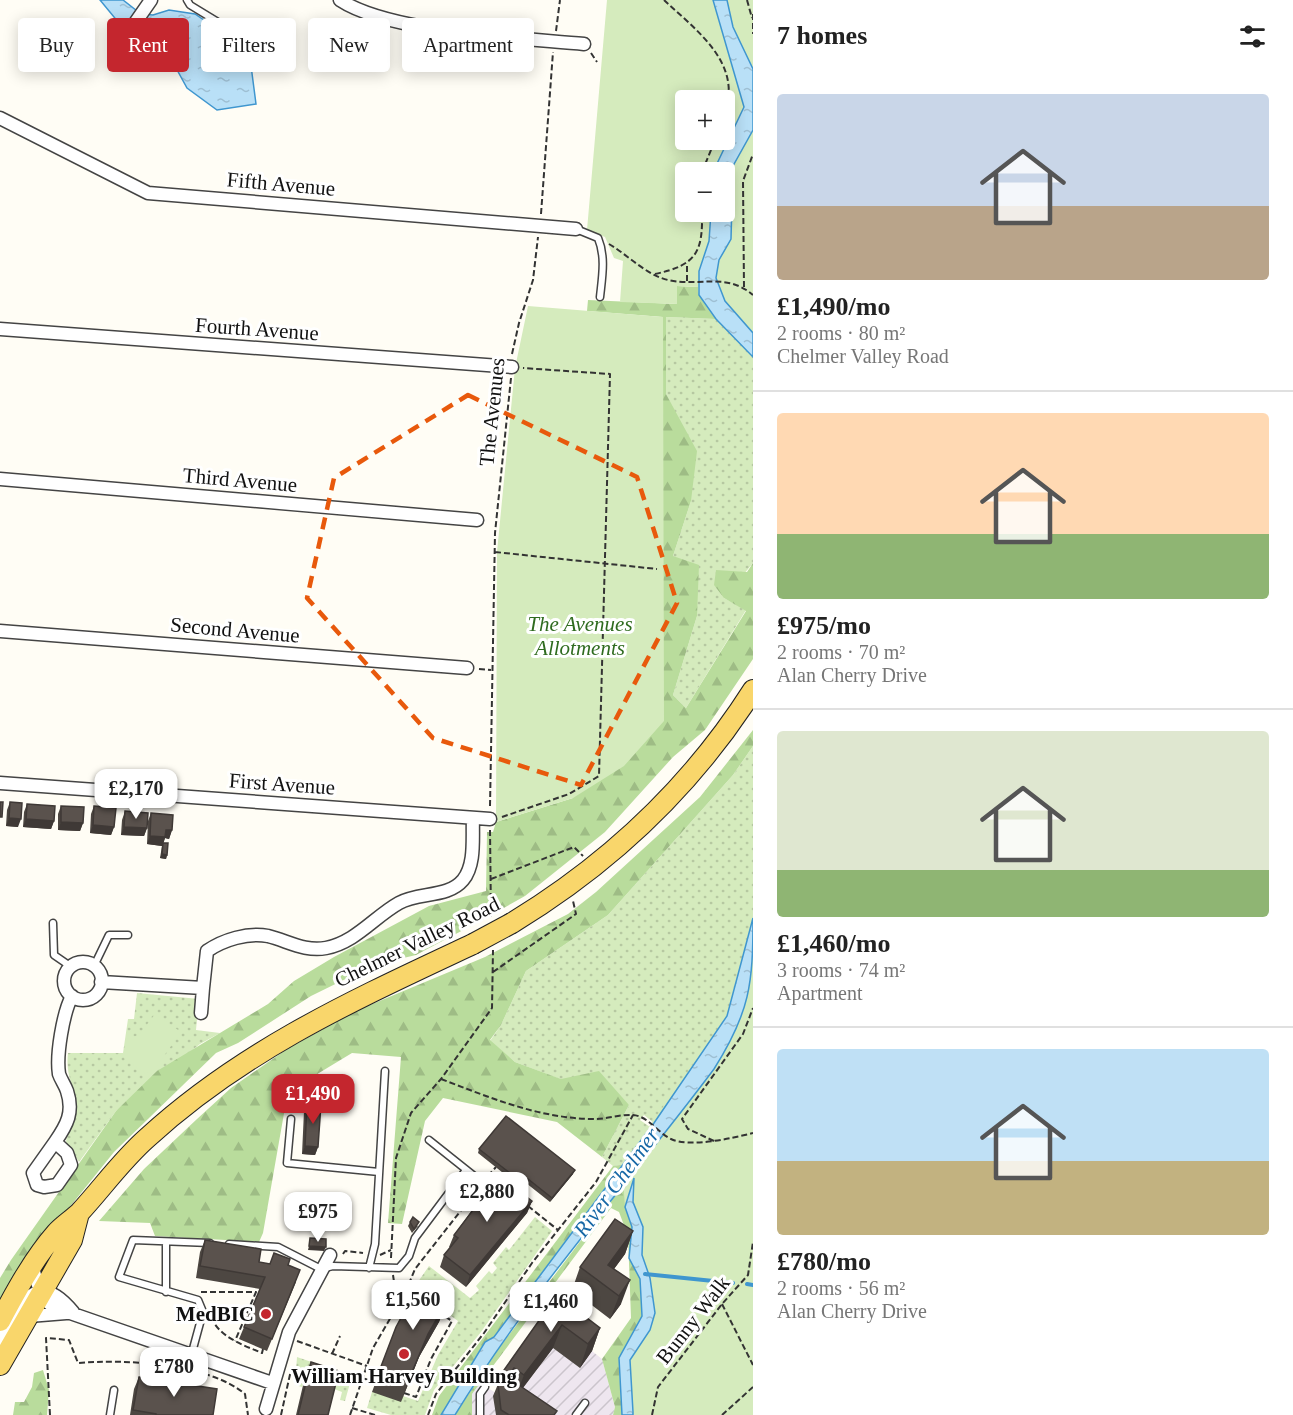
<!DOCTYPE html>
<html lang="en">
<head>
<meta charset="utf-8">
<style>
	body { margin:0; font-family:Georgia,serif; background:#f6f6f6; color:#222; height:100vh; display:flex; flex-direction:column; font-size:22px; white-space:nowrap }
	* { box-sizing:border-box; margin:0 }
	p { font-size:20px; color:#767676 }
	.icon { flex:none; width:33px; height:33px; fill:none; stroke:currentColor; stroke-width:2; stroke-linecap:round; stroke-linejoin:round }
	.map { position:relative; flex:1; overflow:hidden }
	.drawer { display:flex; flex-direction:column; background:#fff; width:540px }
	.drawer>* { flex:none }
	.hud { position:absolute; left:18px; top:18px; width:570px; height:54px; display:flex; gap:12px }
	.tools { position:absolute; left:675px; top:90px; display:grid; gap:12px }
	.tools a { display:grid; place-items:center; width:60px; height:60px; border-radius:6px; background:#fff; box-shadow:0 3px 15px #0003; font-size:30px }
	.price { position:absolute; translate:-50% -51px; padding:0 14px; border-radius:12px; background:#fff; color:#222; font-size:20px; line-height:39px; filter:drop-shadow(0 2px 3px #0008) }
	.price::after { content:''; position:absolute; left:50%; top:36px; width:18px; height:14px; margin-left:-9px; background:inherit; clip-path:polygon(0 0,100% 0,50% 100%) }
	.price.active { background:#c4262e; color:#fff }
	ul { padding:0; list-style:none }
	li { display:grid; align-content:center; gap:12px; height:318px; padding:0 24px }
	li+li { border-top:2px solid #e0e0e0 }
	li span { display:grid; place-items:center; height:186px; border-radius:6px; color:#555 }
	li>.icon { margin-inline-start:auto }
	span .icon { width:108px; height:108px; fill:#fffc; stroke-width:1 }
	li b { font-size:26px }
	h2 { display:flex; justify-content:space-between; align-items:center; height:72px; padding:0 24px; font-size:26px }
	.chip { padding:0 21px; border-radius:6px; background:#fff; box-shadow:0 3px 15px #0003; font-size:21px; line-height:54px }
	.chip.active { background:#c4262e; color:#fff }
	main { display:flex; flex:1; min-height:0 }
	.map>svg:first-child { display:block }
	.industrial { fill:url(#industrial-furrows) }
	.grass { fill:url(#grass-dots) }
	.forest { fill:url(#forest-firs) }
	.park { fill:#d5ebbd; fill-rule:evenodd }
	.water { fill:url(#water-ripples); stroke:#3f96cf; stroke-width:1.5 }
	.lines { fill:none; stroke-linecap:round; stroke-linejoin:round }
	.stream { stroke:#3f96cf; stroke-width:4 }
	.service-casing { stroke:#444; stroke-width:9 }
	.minor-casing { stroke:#444; stroke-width:15 }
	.primary-casing { stroke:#222; stroke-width:22 }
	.path { stroke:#333; stroke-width:2; stroke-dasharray:6 3; stroke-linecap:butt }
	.service { stroke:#fff; stroke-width:6 }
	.minor { stroke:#fff; stroke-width:12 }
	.primary { stroke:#f9d66b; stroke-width:20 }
	.primary-bridge-casing { stroke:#222; stroke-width:22; stroke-linecap:butt }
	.primary-bridge { stroke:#f9d66b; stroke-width:20 }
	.wall { fill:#4d4742 }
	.shaded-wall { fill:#3f3936 }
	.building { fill:#5a524d; stroke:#3f3936; stroke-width:1.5 }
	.marked { fill:none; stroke:#e8590c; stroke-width:4.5; stroke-dasharray:12 8; stroke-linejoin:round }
	.poi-dot { fill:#c4262e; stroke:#fff; stroke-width:2 }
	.labels { text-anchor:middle; stroke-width:6; stroke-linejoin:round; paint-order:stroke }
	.street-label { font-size:21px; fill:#111; stroke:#fff }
	.park-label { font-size:21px; font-style:italic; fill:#2f6b1f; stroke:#fff }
	.poi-label { font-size:21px; font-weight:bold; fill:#111; stroke:#fff; text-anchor:end }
	.water-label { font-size:22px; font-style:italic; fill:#1768a6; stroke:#fff }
</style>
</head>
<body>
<main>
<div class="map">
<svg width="753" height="1415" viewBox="0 0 753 1415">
	<defs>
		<pattern id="industrial-furrows" width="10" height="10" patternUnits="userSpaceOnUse" patternTransform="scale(1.5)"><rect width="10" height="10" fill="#eee6ef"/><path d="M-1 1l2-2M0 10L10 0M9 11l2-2" fill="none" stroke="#cbc4cc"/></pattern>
		<pattern id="grass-dots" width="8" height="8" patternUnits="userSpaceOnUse" patternTransform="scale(1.5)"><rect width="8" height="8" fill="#d5ebbd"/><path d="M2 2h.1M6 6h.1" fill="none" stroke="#b6c8a1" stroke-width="1.8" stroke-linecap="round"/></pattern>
		<pattern id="forest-firs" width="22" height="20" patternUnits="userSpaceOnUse" patternTransform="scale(1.5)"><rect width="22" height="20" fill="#b9dc9c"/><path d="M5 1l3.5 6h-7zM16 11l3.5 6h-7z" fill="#9ebc85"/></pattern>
		<pattern id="water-ripples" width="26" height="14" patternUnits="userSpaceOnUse" patternTransform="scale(1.5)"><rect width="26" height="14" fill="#b9e0f7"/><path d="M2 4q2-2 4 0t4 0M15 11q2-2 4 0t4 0" fill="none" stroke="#9ebfd3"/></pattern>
	</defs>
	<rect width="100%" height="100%" fill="#fffdf5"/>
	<!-- industrial -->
	<path class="industrial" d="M553,1348L580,1367L592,1351L602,1359L615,1407L613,1415H472V1394L480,1383L496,1393Z"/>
	<!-- grass -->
	<path class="grass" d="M666,317L716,319L753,357V563L724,598L746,610L686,708L673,695L697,616L673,556L691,501L677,418L666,394Z
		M753,746V918L727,1016L654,1123L644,1115L640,1120L650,1127L622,1165L613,1166L602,1157L629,1105L515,1062L490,1041L501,1025L526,971L608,915L733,775Z
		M137,993L199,999L196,1030L220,1033L200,1044L116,1111L79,1162L66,1142C67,1131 76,1123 76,1110C76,1086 65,1079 68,1053H123L128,1019H134Z
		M535,1217L552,1231L481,1332L434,1390L425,1415H391L367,1408L372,1392L403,1396L418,1401L438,1355L458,1321L413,1289L429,1266L470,1298L479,1290L476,1286L489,1271L492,1274L497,1268L493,1263L506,1247L509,1250Z
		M297,1357L352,1376L345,1401L340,1400L342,1392L306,1378L302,1387L295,1385Z"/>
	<!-- forest -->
	<path class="forest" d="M677,286L698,287L699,295L716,319L666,317V394L697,451L691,501L673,556L699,565L697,616L673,695L686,708L746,611L724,598L714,585L716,570L747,572L753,563V659L705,730L673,757L605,832L525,896L486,918L416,955L374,965L311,996L238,1043L216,1053L114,1152L60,1219L0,1307V1278L11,1260L116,1111L157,1071L268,1004L294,981L334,957L429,906L486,891L487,832H493L496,822L573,798L663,317L587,311L588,300L677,304Z
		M753,730V746L733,775L608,915L526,971L501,1025L490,1040L515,1062L561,1079L599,1071L629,1105L602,1157L557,1122L443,1098L425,1121L402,1224L388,1223L401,1057L352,1053L314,1076L286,1102L263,1233L259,1242L155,1236L150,1223L99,1221L144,1169L197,1119L231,1088L287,1049L358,1010L485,957L568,914L596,892L700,797Z
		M622,1165L494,1337L485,1342L441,1415H432L439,1396L613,1166Z
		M633,1172L625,1207L632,1227L629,1258L640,1279L642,1316L628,1345L623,1350L619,1367L622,1415H613L615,1407L602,1359L631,1318L628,1236L619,1212L611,1208L472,1394V1415H455L496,1352Z
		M43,1370L49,1390L47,1415H13L15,1402H24L32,1387L34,1373Z"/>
	<!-- park -->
	<path class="park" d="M607,0H753V357C737,341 700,309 698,287L677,286V304L620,302L623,261L614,258L605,237L587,230ZM686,100H724V140H686ZM686,172H724V212H686Z
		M528,306L663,317L664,721L624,766L573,798L496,822L497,552L515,368Z
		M753,918V1415H622L619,1358L642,1316L640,1279L629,1258L632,1227L625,1207L622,1165L727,1016Z
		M155,1014L181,1032L156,1067L146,1074L124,1058L126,1039L139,1035Z"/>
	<!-- water -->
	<path class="water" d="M100,0H123L141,14L153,15L169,10L195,14L236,42L250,58L256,104L217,110L187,88L176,68L128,34Z
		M713,0H727L733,27L753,69V130L733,166L731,239L719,260L716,278L725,301L753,333V357L716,319L699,295V271L709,241L711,212H724V172H713L744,107Z
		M753,918C753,984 750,1012 714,1069C628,1184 530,1292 455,1415H441L485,1342L494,1337L654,1123L727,1016Z
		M634,1178L633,1202L643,1227L642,1255L650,1278L655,1313L650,1330L630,1360L633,1412V1415H622L619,1358L642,1316L640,1279L629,1258L632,1227L625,1207Z"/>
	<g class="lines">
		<!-- stream -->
		<path class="stream" d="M645,1274L733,1283
			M747,1284L753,1285"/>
		<defs>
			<path id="service" d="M187,0L190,5L236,33
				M576,229L598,238C606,257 602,278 600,297
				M53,923L54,955L70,966
				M94,966L109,935H128
				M291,1119L287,1163L379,1172
				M429,1140L483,1183
				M166,1242V1292
				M229,1244L278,1247L321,1269L333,1266L399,1268L409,1256L415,1238L466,1170
				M369,1268L375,1244L385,1071
				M191,1356L203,1312L198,1300L119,1277L133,1240L210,1243
				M110,1415L114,1390
				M480,1415V1394L485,1387
				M576,1415L585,1403"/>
			<path id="minor" d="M340,0C390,33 521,38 584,44
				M119,46L151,0
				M0,118L148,193L576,229
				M0,329L512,367
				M0,479L477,520
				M0,631L467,668
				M0,783L490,819
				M64 981a19 19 0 1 1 38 0a19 19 0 1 1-38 0Z
				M101,982L203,988L207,951C223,940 248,932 268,936C288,941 305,952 326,948C356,942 374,917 399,903C419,892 448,898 463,880C476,864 472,837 473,818
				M201,1013L203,988
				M55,1142L33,1173L37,1185L44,1187L57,1185L71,1165L67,1153L55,1142C67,1125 74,1112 67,1091C65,1085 61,1080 59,1074C56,1055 63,1013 72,996
				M33,1265C35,1280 41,1297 53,1307L272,1383
				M29,1316L66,1313
				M0,1339C21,1305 36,1267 73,1312
				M266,1409L289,1332L330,1255"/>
			<path id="primary" d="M512,923C609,864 692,786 753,690
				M0,1321C16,1291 34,1258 56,1233C63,1225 73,1219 80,1212C103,1187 122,1160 147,1138C244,1049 356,999 473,944
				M0,1365L72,1240L79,1213"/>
		</defs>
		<!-- service casing -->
		<use href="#service" class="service-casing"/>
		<!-- minor casing -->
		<use href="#minor" class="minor-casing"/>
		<!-- primary casing -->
		<use href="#primary" class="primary-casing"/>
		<!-- path -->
		<path class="path" d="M664,0C697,31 744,64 724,115
			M747,0L752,18
			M753,14V34
			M556,31L560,0
			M591,53L597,62
			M702,172L715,140
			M541,214L553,52
			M609,244C628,255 646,275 668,280C700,287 726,272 753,295
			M655,274C696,265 703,253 702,212
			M687,281V263
			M744,287L743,181L753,154
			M512,354L519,323L533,280L538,237
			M495,552L657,569
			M479,669L491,670
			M490,806L495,533L511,378
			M502,817L569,794L599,776L610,374L523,368
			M490,830L491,917
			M491,879L574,847L583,856
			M493,972L576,914L573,901
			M441,1079C491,1098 538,1118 592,1119C605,1120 619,1114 633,1115C648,1116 658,1133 671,1139C690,1148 733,1138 753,1133
			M714,1141L688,1129L682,1119L743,1034L753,1008
			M488,1176L496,1167
			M528,1206L558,1230
			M343,1254L345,1251L363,1253
			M380,1255L391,1250
			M391,1258L396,1158L411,1113L441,1079L492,1008L493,950
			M393,1275L397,1302
			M406,1291L416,1297
			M201,1292H256L235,1341
			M722,1304L753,1365
			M211,1317C219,1337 243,1345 262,1353L263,1349
			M297,1341L367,1366
			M332,1354L340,1336
			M362,1378L375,1382
			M404,1393L416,1397L431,1359L452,1321L441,1314
			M352,1408L375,1415
			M50,1415L46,1338L69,1340L78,1363C125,1359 208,1363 245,1394L248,1415
			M281,1415L291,1370
			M350,1415L373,1348L406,1291L415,1269L477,1190
			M428,1415L436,1394L484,1333L532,1263L596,1182L633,1115
			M652,1415L658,1387L722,1304L748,1275L753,1242
			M722,1415L753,1387"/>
		<!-- service -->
		<use href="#service" class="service"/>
		<!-- minor -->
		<use href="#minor" class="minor"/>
		<!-- primary -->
		<use href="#primary" class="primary"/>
		<defs>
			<path id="primary-bridge" d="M473,944L512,923"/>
		</defs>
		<!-- primary-bridge casing -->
		<use href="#primary-bridge" class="primary-bridge-casing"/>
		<!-- primary-bridge -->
		<use href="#primary-bridge" class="primary-bridge"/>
	</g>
	<!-- wall -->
	<path class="wall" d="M10,802L18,827L6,826L7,810Z
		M27,804L54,821L51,829L23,827L24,812Z
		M61,806L83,823L80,831L58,830V814Z
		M94,806L114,827L111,835L90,833L91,814Z
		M125,811L147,828L144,836L121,835L122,820Z
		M151,813L172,830L169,839L165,838L163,843L167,855L166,859L160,858L162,846L147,844L148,821Z
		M307,1103L318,1147L315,1155L302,1154L304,1111Z
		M479,1149L573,1174L550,1202L526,1183L522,1188L478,1153Z
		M476,1198L532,1201L527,1213L466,1287L440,1267L444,1255L450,1247H449L454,1235L472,1210Z
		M410,1222L418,1226L412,1233L408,1226Z
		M633,1231L625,1254L614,1269L621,1304L610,1319L572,1290L580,1267Z
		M205,1240L259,1262L270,1264L288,1265L296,1282L267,1351L239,1339L260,1289L196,1278L200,1252Z
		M557,1295L600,1328L592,1351L580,1368L553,1348L523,1388L555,1415H496L493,1396L504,1370Z
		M448,1299L439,1322L419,1357L401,1402L372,1392L396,1327Z
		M311,1362L328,1415H296L305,1377Z
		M139,1377L213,1415H130L134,1389Z"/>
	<!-- shaded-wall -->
	<path class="shaded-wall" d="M9,818L21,819L18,827L6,826Z
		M26,819L54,821L51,829L23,827Z
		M61,822L83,823L80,831L58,830Z
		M93,825L114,827L111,835L90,833Z
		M124,827L147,828L144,836L121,835Z
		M166,830H172L169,839L165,838L163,845V843L162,846L147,844L150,836Z
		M162,854L167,855L166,859L160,858Z
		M305,1146L318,1147L315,1155L302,1154Z
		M575,1170L573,1174L550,1202L552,1198Z
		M532,1201L527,1213L466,1287L470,1275Z
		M633,1231L625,1254L603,1284L608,1265Z
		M309,1246L326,1247L324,1251L308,1250Z
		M630,1280L621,1304L610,1319L619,1296Z
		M448,1299L439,1322L419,1357L401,1402L409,1379L428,1334Z
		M562,1325L553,1348L515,1398L524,1375Z
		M600,1328L592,1351L580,1368L588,1344Z
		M514,1368L506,1392L501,1397L510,1374Z"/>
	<!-- building -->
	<path class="building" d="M0,802H3L2,817H0Z
		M10,802L22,803L21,819L9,818Z
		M27,804L55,806L54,821L26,819Z
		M61,806L84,807L83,823L61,822Z
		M94,806L116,808L114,827L93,825Z
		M125,811L148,813L147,828L124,827Z
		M151,813L173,815L172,830H166L165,837L150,836Z
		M163,843H168L167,855L162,854Z
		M307,1103L321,1104L318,1147L305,1146Z
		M506,1116L575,1170L552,1198L528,1179L524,1184L479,1149Z
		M496,1173L532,1201L470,1275L444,1255L458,1238L454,1235L480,1201L476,1198Z
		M413,1217L419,1222L414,1229L410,1222Z
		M615,1219L633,1231L608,1265L630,1280L619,1296L580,1267Z
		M310,1238L326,1239V1247L309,1246Z
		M205,1240L261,1249L259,1262L270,1264L274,1253L290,1259L288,1265L300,1270L272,1339L244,1327L265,1277L200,1266Z
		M421,1281L448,1299L428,1334L409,1379L380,1369L396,1327Z
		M557,1295L600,1328L588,1344L562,1325L524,1375L514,1368L510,1374L504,1370Z
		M311,1362L339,1371L328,1415H298Z
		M139,1377L217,1389L213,1415H156V1414L133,1410Z
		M510,1379L557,1411L554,1415H509L501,1410L498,1384L500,1381L506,1385Z"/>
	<!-- marked area -->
	<path class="marked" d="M468,395L637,477L677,603L581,785L433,738L307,598L334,478Z"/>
	<!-- markers -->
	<g class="poi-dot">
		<circle cx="266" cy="1314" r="6"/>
		<circle cx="404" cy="1354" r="6"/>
	</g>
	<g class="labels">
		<!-- street labels -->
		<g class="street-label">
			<text transform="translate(281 184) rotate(5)" y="7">Fifth Avenue</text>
			<text transform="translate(257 329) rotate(4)" y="7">Fourth Avenue</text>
			<text transform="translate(492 412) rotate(-84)" y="7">The Avenues</text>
			<text transform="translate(240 480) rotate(5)" y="7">Third Avenue</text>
			<text transform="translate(235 630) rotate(5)" y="7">Second Avenue</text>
			<text transform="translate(282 784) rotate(4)" y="7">First Avenue</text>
			<text transform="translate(417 942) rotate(-26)" y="7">Chelmer Valley Road</text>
			<text transform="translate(693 1320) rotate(-52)" y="7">Bunny Walk</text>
		</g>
		<!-- park labels -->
		<g class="park-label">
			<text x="580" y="631">The Avenues<tspan x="580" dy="24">Allotments</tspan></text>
		</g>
		<!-- poi labels -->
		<g class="poi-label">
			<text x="254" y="1321">MedBIC</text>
			<text x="404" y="1383" text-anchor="middle">William Harvey Building</text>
		</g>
		<!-- water labels -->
		<g class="water-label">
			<text transform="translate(616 1182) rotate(-54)" y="8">River Chelmer</text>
		</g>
	</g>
</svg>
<div class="tools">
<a>+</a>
<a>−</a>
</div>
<b class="price" style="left:136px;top:820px">£2,170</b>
<b class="price active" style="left:313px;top:1125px">£1,490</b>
<b class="price" style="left:487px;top:1223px">£2,880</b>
<b class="price" style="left:318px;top:1243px">£975</b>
<b class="price" style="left:413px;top:1331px">£1,560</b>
<b class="price" style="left:551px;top:1333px">£1,460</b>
<b class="price" style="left:174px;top:1398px">£780</b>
<div class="hud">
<a class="chip">Buy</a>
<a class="chip active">Rent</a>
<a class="chip">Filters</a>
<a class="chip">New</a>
<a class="chip">Apartment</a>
</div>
</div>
<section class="drawer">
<h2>7 homes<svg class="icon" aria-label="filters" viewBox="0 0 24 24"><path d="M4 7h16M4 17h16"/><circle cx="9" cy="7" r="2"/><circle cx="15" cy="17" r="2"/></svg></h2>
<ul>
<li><span style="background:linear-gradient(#c9d6e8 60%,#b9a48a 0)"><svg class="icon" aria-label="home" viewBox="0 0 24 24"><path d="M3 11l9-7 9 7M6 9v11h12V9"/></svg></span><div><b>£1,490/mo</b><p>2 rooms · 80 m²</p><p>Chelmer Valley Road</p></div></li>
<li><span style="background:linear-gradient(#ffd9b3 65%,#8fb573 0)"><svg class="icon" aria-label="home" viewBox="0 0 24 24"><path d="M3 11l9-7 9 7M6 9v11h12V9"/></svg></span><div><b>£975/mo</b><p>2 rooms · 70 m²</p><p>Alan Cherry Drive</p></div></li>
<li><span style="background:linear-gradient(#dfe7d0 75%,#8fb573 0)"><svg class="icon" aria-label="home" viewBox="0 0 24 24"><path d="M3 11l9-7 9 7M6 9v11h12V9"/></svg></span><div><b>£1,460/mo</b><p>3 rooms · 74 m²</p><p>Apartment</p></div></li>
<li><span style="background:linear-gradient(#bfe0f5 60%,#c2b280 0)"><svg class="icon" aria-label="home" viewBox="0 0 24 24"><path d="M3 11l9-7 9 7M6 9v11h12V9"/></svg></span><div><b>£780/mo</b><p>2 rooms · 56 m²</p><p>Alan Cherry Drive</p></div></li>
</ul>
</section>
</main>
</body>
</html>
